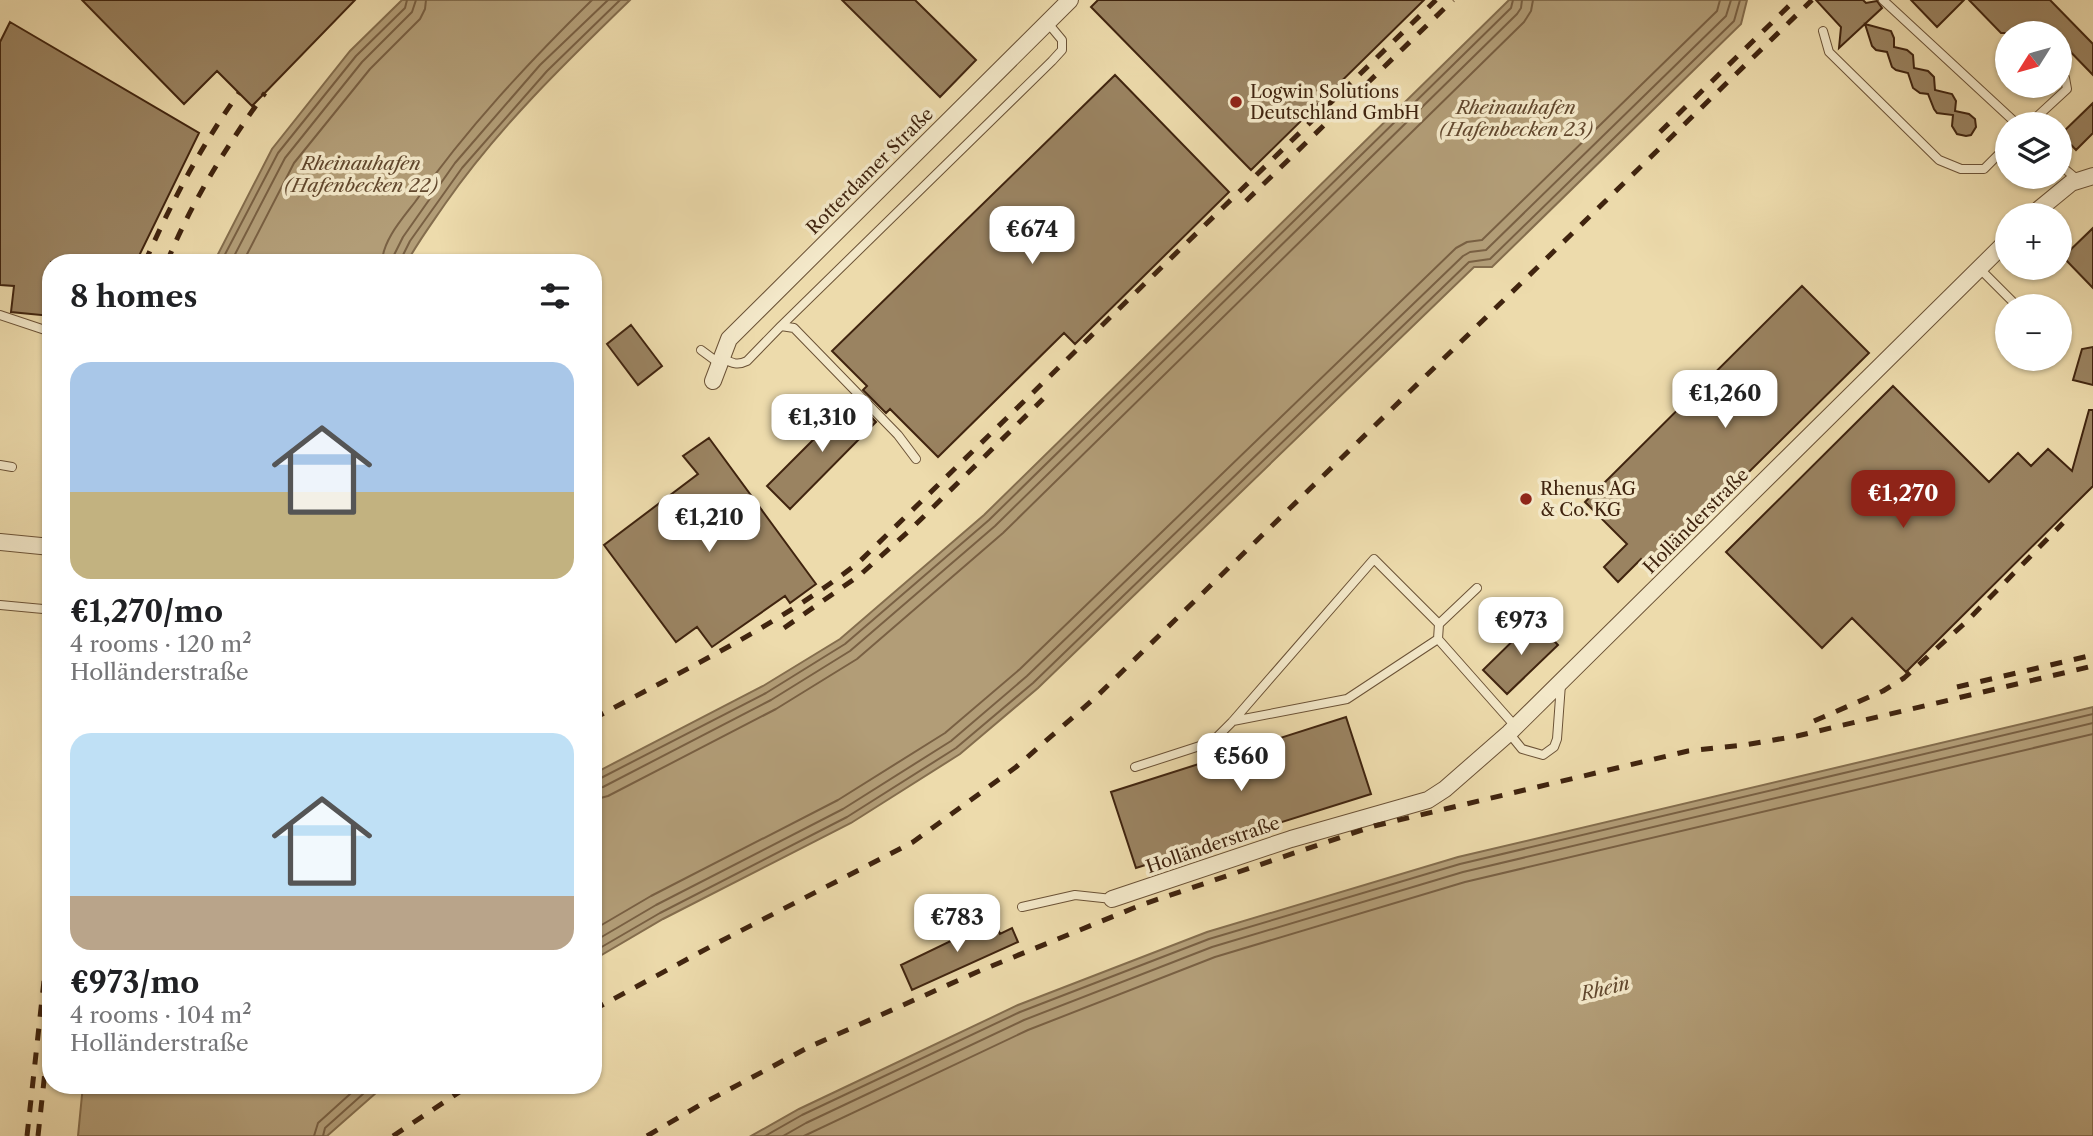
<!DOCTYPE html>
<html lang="en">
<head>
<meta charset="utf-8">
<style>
	body { margin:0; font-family:"Libre Caslon Text",serif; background:#f6f6f6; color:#202124; height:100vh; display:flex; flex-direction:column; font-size:26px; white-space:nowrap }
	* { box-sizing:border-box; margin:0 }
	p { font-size:23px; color:#757577 }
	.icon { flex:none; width:38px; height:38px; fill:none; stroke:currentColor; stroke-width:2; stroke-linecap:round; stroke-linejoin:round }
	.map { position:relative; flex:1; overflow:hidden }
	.drawer { position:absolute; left:42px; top:254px; width:560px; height:840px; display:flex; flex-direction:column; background:#fff; border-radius:28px; box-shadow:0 2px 5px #0004 }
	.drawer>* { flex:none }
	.needle { width:46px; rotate:233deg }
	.controls { position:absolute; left:1995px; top:21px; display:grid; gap:14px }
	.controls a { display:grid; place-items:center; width:77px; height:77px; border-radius:50%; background:#fff; box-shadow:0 2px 5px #0004; font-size:35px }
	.price { position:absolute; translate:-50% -60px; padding:0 16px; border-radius:14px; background:#fff; color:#222; font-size:23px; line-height:46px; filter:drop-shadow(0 2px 4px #0008) }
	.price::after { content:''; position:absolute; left:50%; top:42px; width:21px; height:16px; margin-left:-10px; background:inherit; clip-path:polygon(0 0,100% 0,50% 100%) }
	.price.selected { background:#8f2418; color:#fff }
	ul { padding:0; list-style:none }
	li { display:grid; align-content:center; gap:14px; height:371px; padding:0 28px }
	li span { display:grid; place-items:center; height:217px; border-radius:21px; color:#555 }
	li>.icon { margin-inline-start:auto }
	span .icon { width:126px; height:126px; fill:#fffc; stroke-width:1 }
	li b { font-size:30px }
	h2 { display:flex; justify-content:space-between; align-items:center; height:84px; padding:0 28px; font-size:30px }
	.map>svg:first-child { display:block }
	.water { fill:#b29d77; stroke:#846d4d; stroke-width:2 }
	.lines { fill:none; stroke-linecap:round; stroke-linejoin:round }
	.shore { stroke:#796043; stroke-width:2 }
	.building { fill:#9a8361; stroke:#40240f; stroke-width:2 }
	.service-casing { stroke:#6b5236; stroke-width:10 }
	.minor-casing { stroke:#6b5236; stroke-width:18 }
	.service { stroke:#f3e8c9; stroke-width:8 }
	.minor { stroke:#f3e8c9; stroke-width:16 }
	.rail { stroke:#40240f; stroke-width:5; stroke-dasharray:12 12; stroke-linecap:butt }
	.poi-dot { fill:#8f2418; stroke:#f3e8c9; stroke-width:2.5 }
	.labels { text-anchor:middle; stroke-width:7; stroke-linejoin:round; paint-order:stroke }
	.poi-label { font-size:18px; fill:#40240f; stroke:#f3e8c9; text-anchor:start }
	.street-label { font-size:18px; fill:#40240f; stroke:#f3e8c9 }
	.water-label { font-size:19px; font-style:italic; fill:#62482e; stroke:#f3e8c9 }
</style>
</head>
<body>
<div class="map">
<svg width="2093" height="1136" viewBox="0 0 2093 1136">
	<rect width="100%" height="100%" fill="#eddbac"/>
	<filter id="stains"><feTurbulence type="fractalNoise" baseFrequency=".00286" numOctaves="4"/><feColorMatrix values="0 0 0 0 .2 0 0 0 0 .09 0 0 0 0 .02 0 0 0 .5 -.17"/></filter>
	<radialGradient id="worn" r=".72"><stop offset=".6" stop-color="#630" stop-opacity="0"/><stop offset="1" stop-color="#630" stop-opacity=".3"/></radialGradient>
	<!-- water -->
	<path class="water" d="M402,0H630C564,64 498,128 445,204C432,223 418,242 407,262H214L272,149L350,51Z
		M1509,0H1747L1741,24L1492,267H1474L1038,688L960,754L851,823L663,919L593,960V774L763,686L840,639L984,515Z
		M2093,707V1136H751L799,1109L1018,1005L1207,932L1458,857Z
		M83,1085H385L327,1136H78Z"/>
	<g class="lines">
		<!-- shore -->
		<path class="shore" d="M221,262L278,153L356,56L405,8L407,0
			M231,262L285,158L362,62L412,12L416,0
			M243,262L294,163L370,69L420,19L425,9L426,0
			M382,262C383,240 402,219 415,202C467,128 528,63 592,0
			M393,262L394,255L403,237L455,163L540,65L608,0
			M402,262V257L410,241L462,168L547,71L620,0
			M593,780L599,779L766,693L845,644L989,520L1511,8L1513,0
			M593,789L603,787L771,700L850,651L995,526L1517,14L1521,8L1522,0
			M593,800L608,796L776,709L857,659L1003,533L1524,22L1531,11L1533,0
			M593,930L651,896L838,800L945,733L1020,669L1456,248L1467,242L1482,240L1717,11L1720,0
			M593,942L656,905L843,809L951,741L1027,676L1463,256L1470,252L1486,250L1726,16L1731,0
			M593,952L660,913L847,817L956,748L1033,683L1469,262L1490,259L1734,21L1740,0
			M314,1136L318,1123L360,1085
			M323,1136L325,1128L373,1085
			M765,1136L802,1115L1020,1012L1209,939L1460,864L2093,714
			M783,1136L806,1123L1024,1020L1212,947L1463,872L2093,723
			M804,1136L1028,1030L1215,957L1465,882L2093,734"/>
	</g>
	<!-- building -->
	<path class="building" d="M82,0H355L252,106L217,71L184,104Z
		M842,0H915L976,60L940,97Z
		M1098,0H1424L1251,170L1091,7Z
		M1816,0H1863L1866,3L1877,1L1882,8L1839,48L1841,27Z
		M1911,0H1964L1937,27Z
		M1969,0H2050L2093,44V75L2060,41V33H2052L2043,24L2034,33H2001Z
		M10,22L199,133L136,262H51V316L11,312L14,286L0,285V42Z
		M1865,24L1891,31L1894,38V47L1907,50L1913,55L1914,68L1928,71L1934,77L1935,90L1952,94L1956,101L1955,111L1969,114L1975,119L1976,127L1971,135L1966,136L1957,134L1952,126L1953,115L1937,113L1934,109L1928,94L1920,93L1913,88L1908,73L1896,70L1892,67L1887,52L1876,50L1872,46Z
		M1115,75L1229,192L1075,344L1064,333L938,457L890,409L886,413L863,390L867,386L832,351Z
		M2093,103V133L2076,150L2061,134Z
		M2093,228V288L2063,257Z
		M1802,286L1869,353L1651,569L1641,559L1618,582L1604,567L1627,544L1585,502Z
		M631,325L662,366L638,385L607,344Z
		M2093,347V385L2073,380L2082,349Z
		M1893,386L1989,482L2018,453L2031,466L2048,449L2072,471L2089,410H2093V486L1906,672L1852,618L1822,648L1726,552Z
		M854,399L876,422L790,509L767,486Z
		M709,438L816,584L790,603L785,596L712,647L697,627L676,642L604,545L698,474L683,456Z
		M1534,620L1558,645L1507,694L1483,670Z
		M1346,717L1371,794L1136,868L1111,792Z
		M994,920L1000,934L1012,928L1018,942L912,990L901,965Z"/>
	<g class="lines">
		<defs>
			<path id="service" d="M1883,0L2017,124
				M1823,31L1829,52L1939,160L1961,169H1984L2007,146
				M2029,124L2067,89L2065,78L2060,74
				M2060,165L2078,180
				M1979,268L2017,306
				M0,315L51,332
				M781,326L1052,61L1062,50V40L1047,22
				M701,350L720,364
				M722,358C732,363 737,366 747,361L781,326L794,328L898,435L916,459
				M0,465L12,467
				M46,547L51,508
				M1477,588L1439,624L1438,639L1515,726
				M0,605L43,609
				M1233,721L1347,699L1438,639
				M1509,733L1522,749L1543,755L1554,747L1557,739L1561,684
				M1135,767L1212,742L1233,721L1374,559L1439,624
				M1022,907L1075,895L1112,899"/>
			<path id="minor" d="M2032,215L2071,183L2093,176
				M713,381L729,339L1070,0
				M0,542L51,547
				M1112,899L1291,839L1428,800L1445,789L1509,733L2007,241"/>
		</defs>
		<!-- service casing -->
		<use href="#service" class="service-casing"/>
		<!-- minor casing -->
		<use href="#minor" class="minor-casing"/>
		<!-- service -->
		<use href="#service" class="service"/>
		<!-- minor -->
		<use href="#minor" class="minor"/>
		<!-- rail -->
		<path class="rail" d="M1660,132L1795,0
			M1246,201L1453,0
			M145,262C170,205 202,144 239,93
			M167,262C191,203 227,145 265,93
			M784,628L860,575L910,530L1043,399
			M1957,687L2093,655
			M593,719C683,670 778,626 859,562L1436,0
			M1814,721L1883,691L1904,678L1966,622L2063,523
			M593,1010L721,941L913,842L1016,767L1096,697L1812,0
			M27,1136L51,917
			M38,1136L51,1016
			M393,1136L470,1085
			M647,1136L700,1105L809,1047L977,972L1141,905L1374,826L1688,751L1744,745L1797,736L2093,666"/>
	</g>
	<!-- markers -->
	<g class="poi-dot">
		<circle cx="1236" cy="102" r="7"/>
		<circle cx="1526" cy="499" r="7"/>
	</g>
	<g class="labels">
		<!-- poi labels -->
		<g class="poi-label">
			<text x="1250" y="98">Logwin Solutions<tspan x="1250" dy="21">Deutschland GmbH</tspan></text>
			<text x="1540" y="495">Rhenus AG<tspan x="1540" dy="21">&amp; Co. KG</tspan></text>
		</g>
		<!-- street labels -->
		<g class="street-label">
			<text transform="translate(870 171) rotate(-45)" y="6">Rotterdamer Straße</text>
			<text transform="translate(1696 521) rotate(-45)" y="6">Holländerstraße</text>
			<text transform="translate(1213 845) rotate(-19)" y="6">Holländerstraße</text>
		</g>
		<!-- water labels -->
		<g class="water-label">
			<text x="1516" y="114">Rheinauhafen<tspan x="1516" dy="22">(Hafenbecken 23)</tspan></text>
			<text x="361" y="170">Rheinauhafen<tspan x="361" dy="22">(Hafenbecken 22)</tspan></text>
			<text transform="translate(1605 988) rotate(-14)" y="7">Rhein</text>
		</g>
	</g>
	<rect width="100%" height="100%" filter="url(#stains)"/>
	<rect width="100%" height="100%" fill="url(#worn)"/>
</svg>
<div class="controls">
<a><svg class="needle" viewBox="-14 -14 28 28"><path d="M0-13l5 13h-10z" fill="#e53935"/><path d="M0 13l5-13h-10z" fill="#757577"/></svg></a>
<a><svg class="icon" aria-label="layers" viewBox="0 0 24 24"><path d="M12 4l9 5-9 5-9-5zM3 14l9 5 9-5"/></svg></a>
<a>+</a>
<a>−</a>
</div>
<b class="price" style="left:1032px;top:266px">€674</b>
<b class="price" style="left:1725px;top:430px">€1,260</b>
<b class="price" style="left:822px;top:454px">€1,310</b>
<b class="price selected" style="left:1903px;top:530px">€1,270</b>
<b class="price" style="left:709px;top:554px">€1,210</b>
<b class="price" style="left:1521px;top:657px">€973</b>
<b class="price" style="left:1241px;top:793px">€560</b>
<b class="price" style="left:957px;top:954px">€783</b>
<section class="drawer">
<h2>8 homes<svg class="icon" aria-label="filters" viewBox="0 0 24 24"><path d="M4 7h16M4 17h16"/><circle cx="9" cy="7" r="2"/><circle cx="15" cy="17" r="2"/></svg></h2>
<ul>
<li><span style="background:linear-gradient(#a9c7e8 60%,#c2b280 0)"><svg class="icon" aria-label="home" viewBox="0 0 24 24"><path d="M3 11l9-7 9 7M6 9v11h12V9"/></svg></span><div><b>€1,270/mo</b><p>4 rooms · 120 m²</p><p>Holländerstraße</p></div></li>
<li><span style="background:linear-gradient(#bfe0f5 75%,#b9a48a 0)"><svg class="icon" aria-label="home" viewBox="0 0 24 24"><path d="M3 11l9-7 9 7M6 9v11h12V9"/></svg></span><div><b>€973/mo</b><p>4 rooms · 104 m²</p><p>Holländerstraße</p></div></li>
</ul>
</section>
</div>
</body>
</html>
